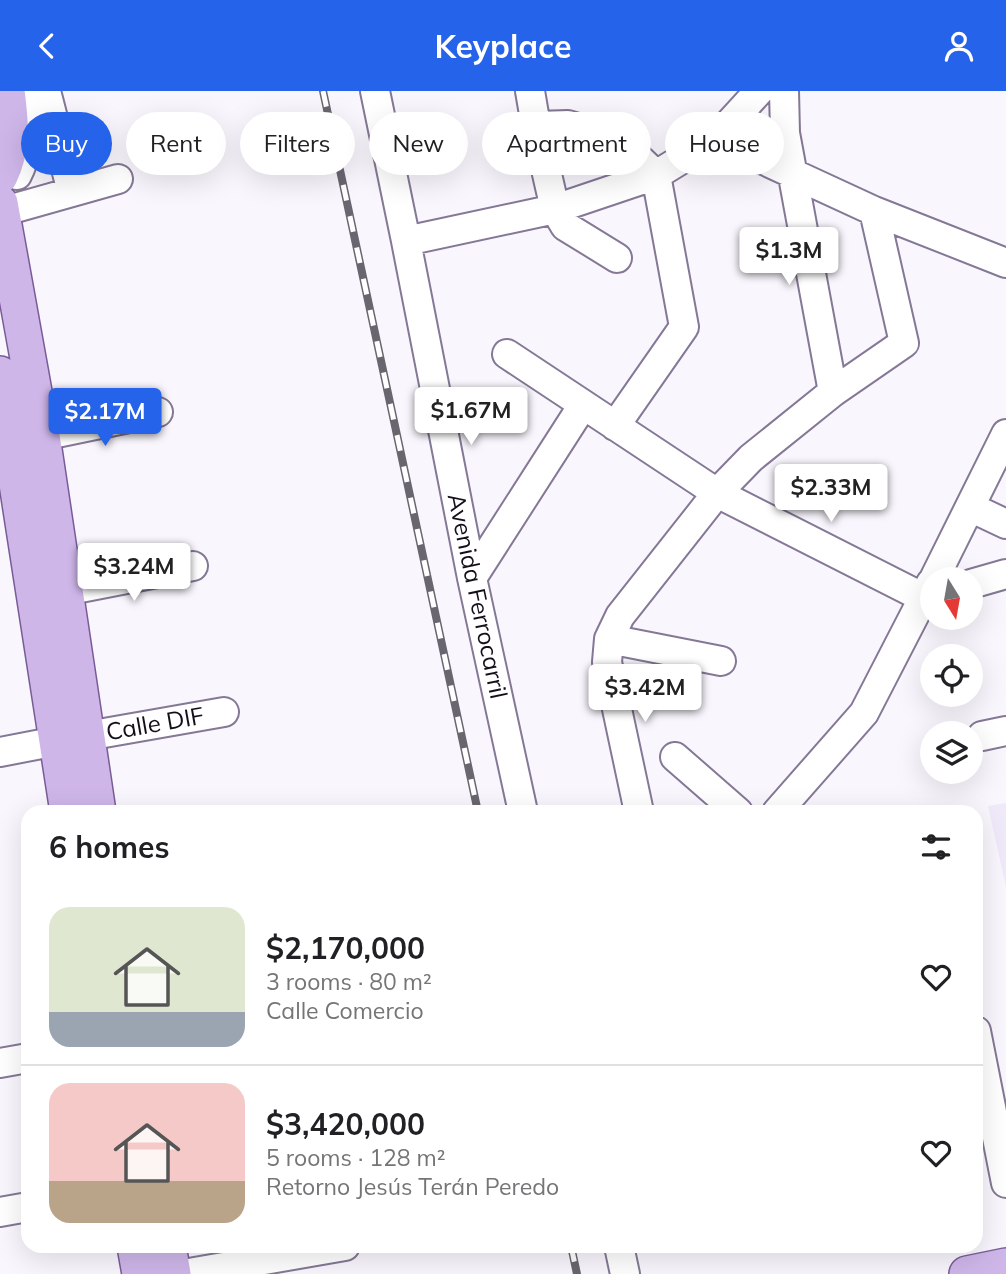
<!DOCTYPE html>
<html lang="en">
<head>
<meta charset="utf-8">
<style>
	body { margin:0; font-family:Mulish,sans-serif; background:#f2f2f2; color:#202124; height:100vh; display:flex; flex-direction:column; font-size:26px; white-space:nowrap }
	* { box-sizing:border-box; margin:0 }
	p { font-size:23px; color:#757577 }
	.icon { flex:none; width:38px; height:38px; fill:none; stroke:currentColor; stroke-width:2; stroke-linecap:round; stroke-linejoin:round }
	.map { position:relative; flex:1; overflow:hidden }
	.details { position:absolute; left:21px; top:714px; width:962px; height:448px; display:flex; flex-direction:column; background:#fff; border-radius:21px; box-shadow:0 7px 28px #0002 }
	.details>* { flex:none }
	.hud { position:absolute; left:21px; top:21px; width:964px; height:63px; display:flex; gap:14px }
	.needle { width:46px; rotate:169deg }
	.buttons { position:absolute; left:920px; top:476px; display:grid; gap:14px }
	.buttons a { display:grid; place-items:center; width:63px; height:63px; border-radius:50%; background:#fff; box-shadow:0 7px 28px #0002; font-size:35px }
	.price { position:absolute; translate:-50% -60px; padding:0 16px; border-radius:7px; background:#fff; color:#222; font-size:23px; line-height:46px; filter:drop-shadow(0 2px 4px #0008) }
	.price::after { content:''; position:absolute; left:50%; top:42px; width:21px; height:16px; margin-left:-10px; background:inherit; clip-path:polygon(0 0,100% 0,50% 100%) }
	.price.active { background:#2563eb; color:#fff }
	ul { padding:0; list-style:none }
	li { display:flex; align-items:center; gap:21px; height:175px; padding:0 28px }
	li+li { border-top:2px solid #e0e0e0 }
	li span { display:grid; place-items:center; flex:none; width:196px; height:140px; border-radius:21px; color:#555 }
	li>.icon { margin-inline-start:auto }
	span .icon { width:84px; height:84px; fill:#fffc; stroke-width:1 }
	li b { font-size:30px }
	h2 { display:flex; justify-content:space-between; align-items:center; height:84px; padding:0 28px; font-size:30px }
	.chip { padding:0 24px; border-radius:32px; background:#fff; box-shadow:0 7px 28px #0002; font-size:24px; line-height:63px }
	.chip.active { background:#2563eb; color:#fff }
	header { display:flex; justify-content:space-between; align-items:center; height:91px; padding:0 28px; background:#2563eb; color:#fff; font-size:32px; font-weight:700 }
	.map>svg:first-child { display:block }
	.built { fill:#f0e9f9 }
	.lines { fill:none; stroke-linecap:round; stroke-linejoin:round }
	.minor-casing { stroke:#857896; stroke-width:32 }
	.major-casing { stroke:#785c97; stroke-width:38 }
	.minor { stroke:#fff; stroke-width:28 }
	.major { stroke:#ceb6e9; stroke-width:35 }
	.rail-casing { stroke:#6a6670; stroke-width:8 }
	.rail { stroke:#fff; stroke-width:5; stroke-dasharray:16; stroke-linecap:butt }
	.labels { text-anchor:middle; stroke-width:6; stroke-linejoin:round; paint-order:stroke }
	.street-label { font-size:24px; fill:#130e19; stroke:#fff }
</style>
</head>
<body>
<header><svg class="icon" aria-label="back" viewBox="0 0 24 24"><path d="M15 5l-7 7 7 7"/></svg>Keyplace<svg class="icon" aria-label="person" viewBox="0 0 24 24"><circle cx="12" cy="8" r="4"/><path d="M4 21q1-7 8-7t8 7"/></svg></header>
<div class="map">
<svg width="1006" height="1183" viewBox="0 0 1006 1183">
	<rect width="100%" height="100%" fill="#f9f6fd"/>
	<!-- built -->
	<path class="built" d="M1006,712V796L988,715Z"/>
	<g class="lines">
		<defs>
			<path id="minor" d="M46,0L72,101
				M375,0L406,150L472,487L523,721
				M530,0L536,35L555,118L565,135L617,167
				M784,0L785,42L833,301
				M536,35L568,34L599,43L630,59L656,84L684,236L615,335
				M716,47L874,120L1006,172
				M17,84C30,59 31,27 30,0
				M1,121L118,88
				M406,150L555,118L656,84L716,47L759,0
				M507,263L717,402L924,507L933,505
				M42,345L158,321
				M970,416L1006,433
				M472,487L583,314
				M934,488L1006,343
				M971,493L1006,483
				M65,500L193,475
				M609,548L721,570
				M87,645L224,621
				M982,645L1006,640
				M0,661L57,650
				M675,666L738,721
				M639,721L607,571L609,548L620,525L717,402L751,367L833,301L904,252L874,120
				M777,721L864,622L931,492
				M976,940L1006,1092
				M0,972L28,967
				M0,1121L28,1116
				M619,1155L625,1183
				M183,1183L345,1155"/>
			<path id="major" d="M0,85C14,57 11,30 7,0
				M0,112L42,345L98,721
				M0,283L68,721
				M135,1155L140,1183
				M168,1155L173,1183
				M967,1183L1006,1175"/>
		</defs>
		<!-- minor casing -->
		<use href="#minor" class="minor-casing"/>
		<!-- major casing -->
		<use href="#major" class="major-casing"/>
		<!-- minor -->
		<use href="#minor" class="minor"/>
		<!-- major -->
		<use href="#major" class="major"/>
		<defs>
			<path id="rail" d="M323,0L478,721
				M571,1155L577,1183"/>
		</defs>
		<!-- rail casing -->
		<use href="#rail" class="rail-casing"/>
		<!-- rail -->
		<use href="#rail" class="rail"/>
	</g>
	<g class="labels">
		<!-- street labels -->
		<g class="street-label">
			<text transform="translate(477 505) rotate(78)" y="8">Avenida Ferrocarril</text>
			<text transform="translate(155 633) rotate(-10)" y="8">Calle DIF</text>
		</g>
	</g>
</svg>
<div class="buttons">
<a><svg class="needle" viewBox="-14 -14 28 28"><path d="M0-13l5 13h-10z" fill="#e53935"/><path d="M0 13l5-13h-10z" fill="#757577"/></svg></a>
<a><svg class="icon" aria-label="locate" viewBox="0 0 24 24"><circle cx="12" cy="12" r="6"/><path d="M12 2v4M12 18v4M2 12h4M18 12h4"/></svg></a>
<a><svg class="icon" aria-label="layers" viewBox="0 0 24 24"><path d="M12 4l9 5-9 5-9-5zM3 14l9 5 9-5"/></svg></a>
</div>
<b class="price" style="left:789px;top:196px">$1.3M</b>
<b class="price" style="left:471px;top:356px">$1.67M</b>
<b class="price active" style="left:105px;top:357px">$2.17M</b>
<b class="price" style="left:831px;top:433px">$2.33M</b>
<b class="price" style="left:134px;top:512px">$3.24M</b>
<b class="price" style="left:645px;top:633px">$3.42M</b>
<div class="hud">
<a class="chip active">Buy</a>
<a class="chip">Rent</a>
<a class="chip">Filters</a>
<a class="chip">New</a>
<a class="chip">Apartment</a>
<a class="chip">House</a>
</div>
<section class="details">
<h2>6 homes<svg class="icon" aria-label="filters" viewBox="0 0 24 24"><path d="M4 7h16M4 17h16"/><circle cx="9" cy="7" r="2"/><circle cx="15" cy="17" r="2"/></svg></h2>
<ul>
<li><span style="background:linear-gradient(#dfe7d0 75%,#9aa5b1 0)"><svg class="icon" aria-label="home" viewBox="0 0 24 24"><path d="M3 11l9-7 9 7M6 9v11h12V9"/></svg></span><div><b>$2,170,000</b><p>3 rooms · 80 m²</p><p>Calle Comercio</p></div><svg class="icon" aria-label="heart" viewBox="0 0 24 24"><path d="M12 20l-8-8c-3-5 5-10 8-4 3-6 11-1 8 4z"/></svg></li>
<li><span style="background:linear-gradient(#f6c9c9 70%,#b9a48a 0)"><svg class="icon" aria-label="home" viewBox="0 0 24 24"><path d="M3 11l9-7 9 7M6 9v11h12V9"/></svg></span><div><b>$3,420,000</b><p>5 rooms · 128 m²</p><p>Retorno Jesús Terán Peredo</p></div><svg class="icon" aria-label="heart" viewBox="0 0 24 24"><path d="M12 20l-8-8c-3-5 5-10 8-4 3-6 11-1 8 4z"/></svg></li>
</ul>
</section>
</div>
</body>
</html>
